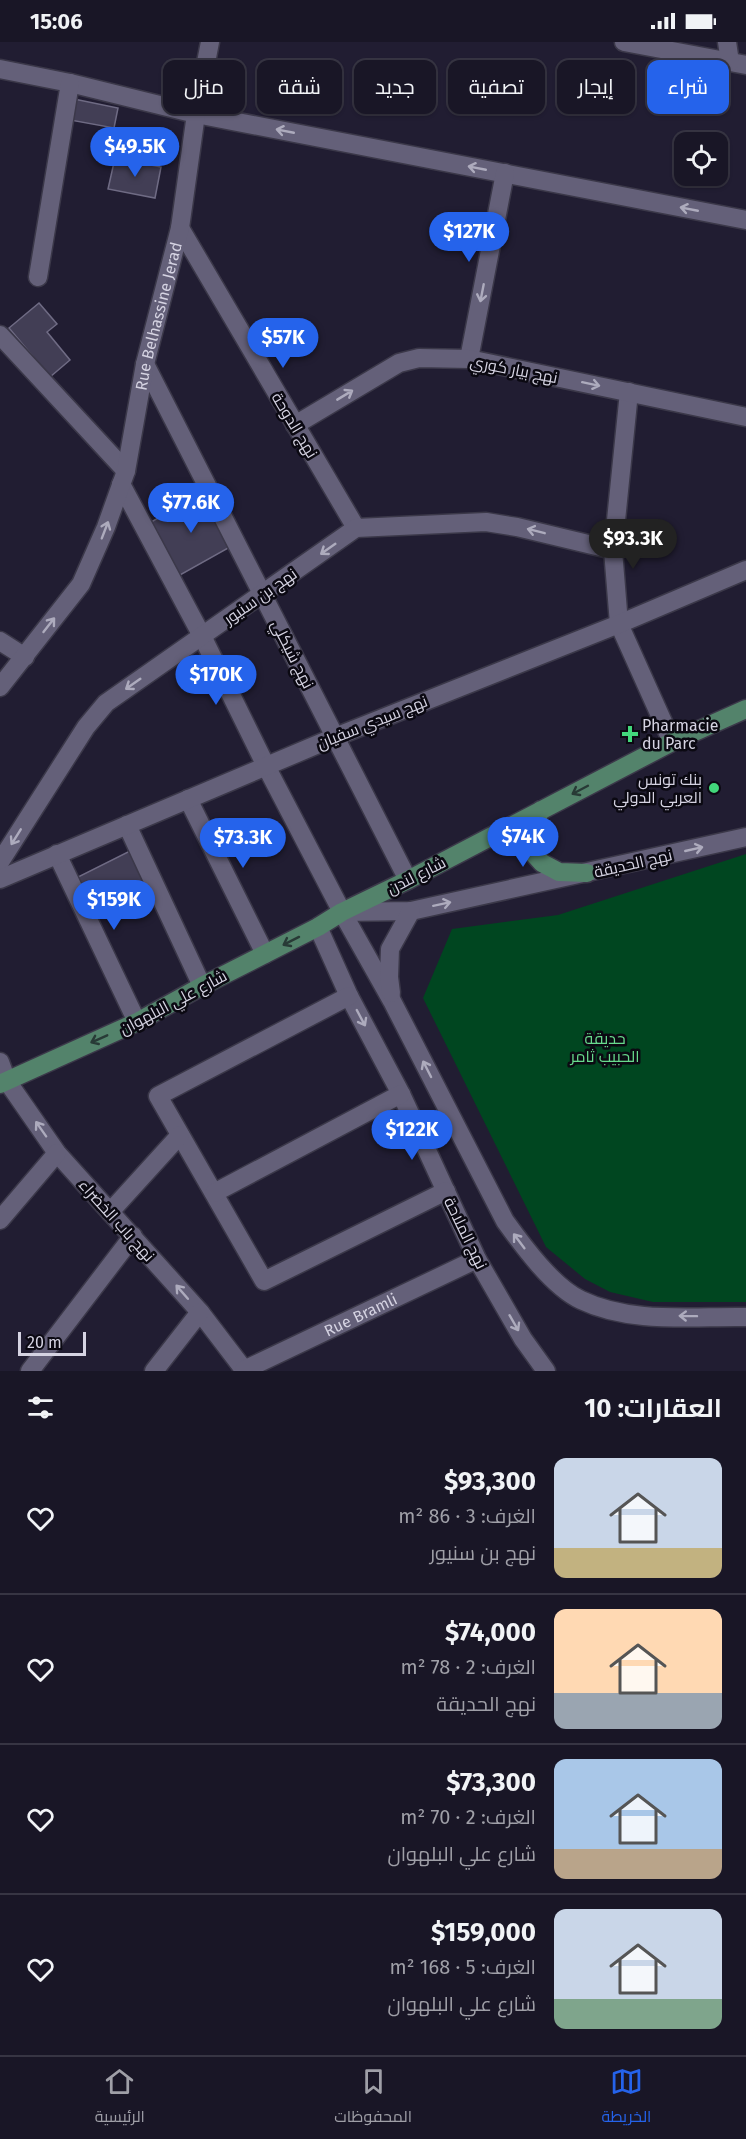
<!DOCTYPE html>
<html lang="ar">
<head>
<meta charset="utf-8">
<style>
	body { margin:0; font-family:"Fira Sans",Cairo,sans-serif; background:#221f2e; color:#f1f3f6; direction:rtl; height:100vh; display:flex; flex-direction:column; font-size:22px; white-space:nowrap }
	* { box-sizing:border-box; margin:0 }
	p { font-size:20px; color:#9f9fa7 }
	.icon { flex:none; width:33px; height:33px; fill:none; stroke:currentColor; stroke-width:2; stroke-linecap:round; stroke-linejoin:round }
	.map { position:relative; height:1329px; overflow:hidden; direction:ltr }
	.side { display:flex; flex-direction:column; background:#191626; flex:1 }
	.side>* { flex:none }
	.top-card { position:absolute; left:18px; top:18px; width:711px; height:54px; direction:rtl; display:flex; gap:12px }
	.fabs { position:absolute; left:674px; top:90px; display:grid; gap:12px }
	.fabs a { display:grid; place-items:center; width:54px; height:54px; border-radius:12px; background:#191626; box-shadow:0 2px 4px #0004,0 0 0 2px #373543; font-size:30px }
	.scale { position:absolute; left:18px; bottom:15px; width:68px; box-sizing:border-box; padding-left:6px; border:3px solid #d5d3e2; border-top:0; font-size:16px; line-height:21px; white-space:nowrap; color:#d5d3e2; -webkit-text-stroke:4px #0b0912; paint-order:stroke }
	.price { position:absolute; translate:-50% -51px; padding:0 14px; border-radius:21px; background:#2563eb; color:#fff; font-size:20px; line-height:39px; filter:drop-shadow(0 2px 3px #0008) }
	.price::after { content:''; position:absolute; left:50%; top:36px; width:18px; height:14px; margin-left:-9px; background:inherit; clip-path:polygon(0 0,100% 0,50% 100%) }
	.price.on { background:#222; color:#fff }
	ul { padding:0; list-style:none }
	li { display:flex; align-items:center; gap:18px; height:150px; padding:0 24px }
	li+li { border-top:2px solid #373543 }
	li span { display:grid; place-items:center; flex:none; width:168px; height:120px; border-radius:12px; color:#555 }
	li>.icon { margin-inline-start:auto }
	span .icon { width:72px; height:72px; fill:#fffc; stroke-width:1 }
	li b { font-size:26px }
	h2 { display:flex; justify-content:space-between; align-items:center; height:72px; padding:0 24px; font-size:26px }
	.chip { padding:0 21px; border-radius:12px; background:#191626; box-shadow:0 2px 4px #0004,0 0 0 2px #373543; font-size:21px; line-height:54px }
	.chip.on { background:#2563eb; color:#fff }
	.status { display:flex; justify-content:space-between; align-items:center; height:42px; padding:0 30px; background:#191626; direction:ltr }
	.status svg { height:16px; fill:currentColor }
	.tab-bar { display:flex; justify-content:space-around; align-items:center; height:84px; border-top:2px solid #373543; background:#191626; font-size:16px; color:#9f9fa7 }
	.tab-bar a { display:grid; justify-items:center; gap:3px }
	.tab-bar .on { color:#2563eb }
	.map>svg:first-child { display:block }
	.green { fill:#004620 }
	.building { fill:#423e55; stroke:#6f6b84; stroke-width:1.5 }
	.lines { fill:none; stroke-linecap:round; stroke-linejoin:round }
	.minor-casing { stroke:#3b3849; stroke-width:21 }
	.major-casing { stroke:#3b3849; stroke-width:21 }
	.minor { stroke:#646079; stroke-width:18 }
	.major { stroke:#53836b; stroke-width:18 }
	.oneway { stroke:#adabbd }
	.oneway2 { stroke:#283a36 }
	.poi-dot { fill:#42d77b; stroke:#0b0912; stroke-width:2 }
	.labels { text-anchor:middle; stroke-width:5; stroke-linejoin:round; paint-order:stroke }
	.street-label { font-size:16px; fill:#d5d3e2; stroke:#0b0912 }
	.poi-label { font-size:16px; fill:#d5d3e2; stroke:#0b0912; text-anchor:start }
	.park-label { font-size:16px; fill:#68db8d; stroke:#0b0912 }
</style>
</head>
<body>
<div class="status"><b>15:06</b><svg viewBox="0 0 49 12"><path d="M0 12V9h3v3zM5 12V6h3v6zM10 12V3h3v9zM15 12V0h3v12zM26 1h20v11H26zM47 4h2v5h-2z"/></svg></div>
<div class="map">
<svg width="746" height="1329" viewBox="0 0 746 1329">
	<rect width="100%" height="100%" fill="#211d32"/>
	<!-- green -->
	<path class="green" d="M746,812V1260H653L610,1250L585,1237L546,1205L423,956L452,887L558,873Z"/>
	<!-- building -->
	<path class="building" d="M74,57L118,66L114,86L70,78Z
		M115,116L161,125L155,156L108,147Z
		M39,261L57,282L47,290L70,318L50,335L9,286Z
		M201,452L230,505L180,533L151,480Z
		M130,809L147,844L125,855L117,839L88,854L78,835Z"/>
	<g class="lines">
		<defs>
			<g id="minor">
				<path d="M624,0L746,23"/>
				<path d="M727,0L730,20"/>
				<path d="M0,27L70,41L196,72L746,178"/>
				<path d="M180,186L356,486"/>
				<path d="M38,235L70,41"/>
				<path d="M0,293L126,429"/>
				<path d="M469,317L505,131"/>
				<path d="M145,322L408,838"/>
				<path d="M629,350L613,508L619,582L672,700"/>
				<path d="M295,383L399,321L419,316L469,317L746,375"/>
				<path d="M121,442L202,594L266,724L342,870L392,959L505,1179C523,1204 553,1245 581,1258C631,1282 692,1274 746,1275"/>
				<path d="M0,599L25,615"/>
				<path id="s1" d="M0,645L81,542L106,485L126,429L145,322L180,186L196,72L210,0"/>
				<path d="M188,757L265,912"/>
				<path d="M127,783L202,944"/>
				<path d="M57,812L137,980"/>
				<path d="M0,820L86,685L106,661L356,486L486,480L517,485L613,508"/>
				<path d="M0,837L335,695L619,582L746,528"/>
				<path d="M342,870L411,869L746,795"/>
				<path d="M318,885L349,954L401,1052L477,1217L523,1297L546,1329"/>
				<path d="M391,951L389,935L390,907L411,869"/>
				<path d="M349,954L158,1054L264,1239L446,1149"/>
				<path d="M0,1020L7,1039L57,1111L200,1270L245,1329"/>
				<path d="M214,1151L401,1052"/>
				<path d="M110,1170L180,1093"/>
				<path d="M0,1178L57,1111"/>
				<path id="s2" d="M244,1328L477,1217"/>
				<path d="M30,1329L133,1194"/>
				<path d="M154,1329L200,1270"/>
			</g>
			<path id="major" d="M541,768L531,789L532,810L542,821L559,830L587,831
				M0,1042L137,980L202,944L318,885L342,870L408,838L672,700L746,667"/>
		</defs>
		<!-- minor casing -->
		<use href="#minor" class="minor-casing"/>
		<!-- major casing -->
		<use href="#major" class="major-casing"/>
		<!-- minor -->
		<use href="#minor" class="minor"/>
		<!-- major -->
		<use href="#major" class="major"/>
	</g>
	<!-- one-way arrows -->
	<defs><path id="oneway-shaft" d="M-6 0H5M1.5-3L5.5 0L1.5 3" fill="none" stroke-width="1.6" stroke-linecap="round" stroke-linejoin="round" transform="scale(1.5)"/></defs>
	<g class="oneway">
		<use href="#oneway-shaft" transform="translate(285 89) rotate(-169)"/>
		<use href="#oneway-shaft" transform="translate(477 126) rotate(-169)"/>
		<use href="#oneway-shaft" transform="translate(689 167) rotate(-169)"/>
		<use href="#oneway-shaft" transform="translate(482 251) rotate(101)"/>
		<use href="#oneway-shaft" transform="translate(591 342) rotate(12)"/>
		<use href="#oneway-shaft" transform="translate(345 353) rotate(-31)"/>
		<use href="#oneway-shaft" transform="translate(105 488) rotate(-69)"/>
		<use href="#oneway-shaft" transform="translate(536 489) rotate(-166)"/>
		<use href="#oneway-shaft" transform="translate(328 507) rotate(145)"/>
		<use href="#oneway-shaft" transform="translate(49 583) rotate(-52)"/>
		<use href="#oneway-shaft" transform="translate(133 642) rotate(145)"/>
		<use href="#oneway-shaft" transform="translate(16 795) rotate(122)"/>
		<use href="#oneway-shaft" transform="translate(694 807) rotate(-13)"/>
		<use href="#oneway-shaft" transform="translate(442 862) rotate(-12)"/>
		<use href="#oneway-shaft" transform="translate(361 976) rotate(62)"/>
		<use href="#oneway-shaft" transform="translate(427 1027) rotate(-117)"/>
		<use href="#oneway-shaft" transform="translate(41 1087) rotate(-125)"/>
		<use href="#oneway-shaft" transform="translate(519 1199) rotate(-127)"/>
		<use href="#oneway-shaft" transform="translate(182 1250) rotate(-131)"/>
		<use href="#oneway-shaft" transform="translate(688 1274) rotate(-179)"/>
		<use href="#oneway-shaft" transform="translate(514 1281) rotate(60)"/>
	</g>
	<g class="oneway2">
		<use href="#oneway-shaft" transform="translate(580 748) rotate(152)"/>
		<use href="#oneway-shaft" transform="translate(291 899) rotate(153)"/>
		<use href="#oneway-shaft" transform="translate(99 997) rotate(156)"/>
	</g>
	<!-- markers -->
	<g class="poi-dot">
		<path d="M627 683h6v6h6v6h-6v6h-6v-6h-6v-6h6z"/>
		<circle cx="714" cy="746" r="6"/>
	</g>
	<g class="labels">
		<!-- street labels -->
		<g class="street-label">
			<text dy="6" stroke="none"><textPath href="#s1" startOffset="411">Rue Belhassine Jerad</textPath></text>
			<text transform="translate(514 327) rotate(11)" y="6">نهج بيار كوري</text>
			<text transform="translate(295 383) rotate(59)" y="6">نهج الدوحة</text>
			<text transform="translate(260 554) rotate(-35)" y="6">نهج بن سنيور</text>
			<text transform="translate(293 612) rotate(63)" y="6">نهج شيكلي</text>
			<text transform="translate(372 680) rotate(-22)" y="6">نهج سيدي سفيان</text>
			<text transform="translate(633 821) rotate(-13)" y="6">نهج الحديقة</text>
			<text transform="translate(416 833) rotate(-27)" y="6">شارع لندن</text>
			<text transform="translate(173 960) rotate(-28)" y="6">شارع علي البلهوان</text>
			<text transform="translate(117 1178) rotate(48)" y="6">نهج باب الخضراء</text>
			<text transform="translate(466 1191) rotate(64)" y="6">نهج الملاحة</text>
			<text dy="6" stroke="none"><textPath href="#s2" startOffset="129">Rue Bramli</textPath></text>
		</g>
		<!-- poi labels -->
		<g class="poi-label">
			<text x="642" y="689">Pharmacie<tspan x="642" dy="18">du Parc</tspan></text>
			<text x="702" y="743" text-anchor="end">بنك تونس<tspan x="702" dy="18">العربي الدولي</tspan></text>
		</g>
		<!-- park labels -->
		<g class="park-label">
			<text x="605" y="1002">حديقة<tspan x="605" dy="18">الحبيب ثامر</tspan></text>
		</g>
	</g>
</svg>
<div class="fabs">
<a><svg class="icon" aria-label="locate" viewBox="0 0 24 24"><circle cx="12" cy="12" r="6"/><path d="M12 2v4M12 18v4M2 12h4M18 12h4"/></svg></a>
</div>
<div class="scale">20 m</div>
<b class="price" style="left:135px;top:136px">$49.5K</b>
<b class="price" style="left:469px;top:221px">$127K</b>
<b class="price" style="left:283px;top:327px">$57K</b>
<b class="price" style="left:191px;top:492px">$77.6K</b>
<b class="price on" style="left:633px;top:528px">$93.3K</b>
<b class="price" style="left:216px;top:664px">$170K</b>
<b class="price" style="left:523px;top:826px">$74K</b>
<b class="price" style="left:243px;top:827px">$73.3K</b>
<b class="price" style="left:114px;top:889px">$159K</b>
<b class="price" style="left:412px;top:1119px">$122K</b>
<div class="top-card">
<a class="chip on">شراء</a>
<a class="chip">إيجار</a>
<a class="chip">تصفية</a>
<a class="chip">جديد</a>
<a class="chip">شقة</a>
<a class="chip">منزل</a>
</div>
</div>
<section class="side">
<h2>العقارات: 10<svg class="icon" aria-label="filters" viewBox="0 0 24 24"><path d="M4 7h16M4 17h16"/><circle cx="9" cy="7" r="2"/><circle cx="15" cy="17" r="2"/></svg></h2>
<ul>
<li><span style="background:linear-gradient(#c9d6e8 75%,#c2b280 0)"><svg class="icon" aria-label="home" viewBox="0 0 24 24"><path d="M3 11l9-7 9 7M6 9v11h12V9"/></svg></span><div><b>$93,300</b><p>الغرف: 3 · 86 m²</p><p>نهج بن سنيور</p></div><svg class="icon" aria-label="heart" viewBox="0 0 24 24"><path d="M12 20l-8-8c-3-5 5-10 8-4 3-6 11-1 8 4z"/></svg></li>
<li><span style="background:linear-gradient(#ffd9b3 70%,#9aa5b1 0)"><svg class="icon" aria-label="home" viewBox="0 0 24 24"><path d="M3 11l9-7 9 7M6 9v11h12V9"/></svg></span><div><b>$74,000</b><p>الغرف: 2 · 78 m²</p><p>نهج الحديقة</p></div><svg class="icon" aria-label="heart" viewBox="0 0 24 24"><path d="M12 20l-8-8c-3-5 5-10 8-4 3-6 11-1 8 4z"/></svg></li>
<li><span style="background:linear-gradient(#a9c7e8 75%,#b9a48a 0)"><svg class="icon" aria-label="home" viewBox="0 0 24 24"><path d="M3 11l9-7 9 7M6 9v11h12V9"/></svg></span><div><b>$73,300</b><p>الغرف: 2 · 70 m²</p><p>شارع علي البلهوان</p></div><svg class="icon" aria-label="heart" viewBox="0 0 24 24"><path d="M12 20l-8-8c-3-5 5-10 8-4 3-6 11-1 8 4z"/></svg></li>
<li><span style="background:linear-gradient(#c9d6e8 75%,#7fa58c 0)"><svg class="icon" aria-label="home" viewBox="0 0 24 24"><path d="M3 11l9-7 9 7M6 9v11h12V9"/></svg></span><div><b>$159,000</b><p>الغرف: 5 · 168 m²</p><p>شارع علي البلهوان</p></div><svg class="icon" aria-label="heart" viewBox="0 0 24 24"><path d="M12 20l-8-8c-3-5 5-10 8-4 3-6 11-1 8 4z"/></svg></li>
</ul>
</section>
<nav class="tab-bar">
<a class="on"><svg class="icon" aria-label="map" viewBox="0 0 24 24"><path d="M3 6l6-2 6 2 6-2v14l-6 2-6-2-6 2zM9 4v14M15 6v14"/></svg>الخريطة</a>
<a><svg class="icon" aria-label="saved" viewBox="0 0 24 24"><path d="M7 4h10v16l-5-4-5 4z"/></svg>المحفوظات</a>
<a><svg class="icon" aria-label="home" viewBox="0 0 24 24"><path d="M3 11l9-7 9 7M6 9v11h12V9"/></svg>الرئيسية</a>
</nav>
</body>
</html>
